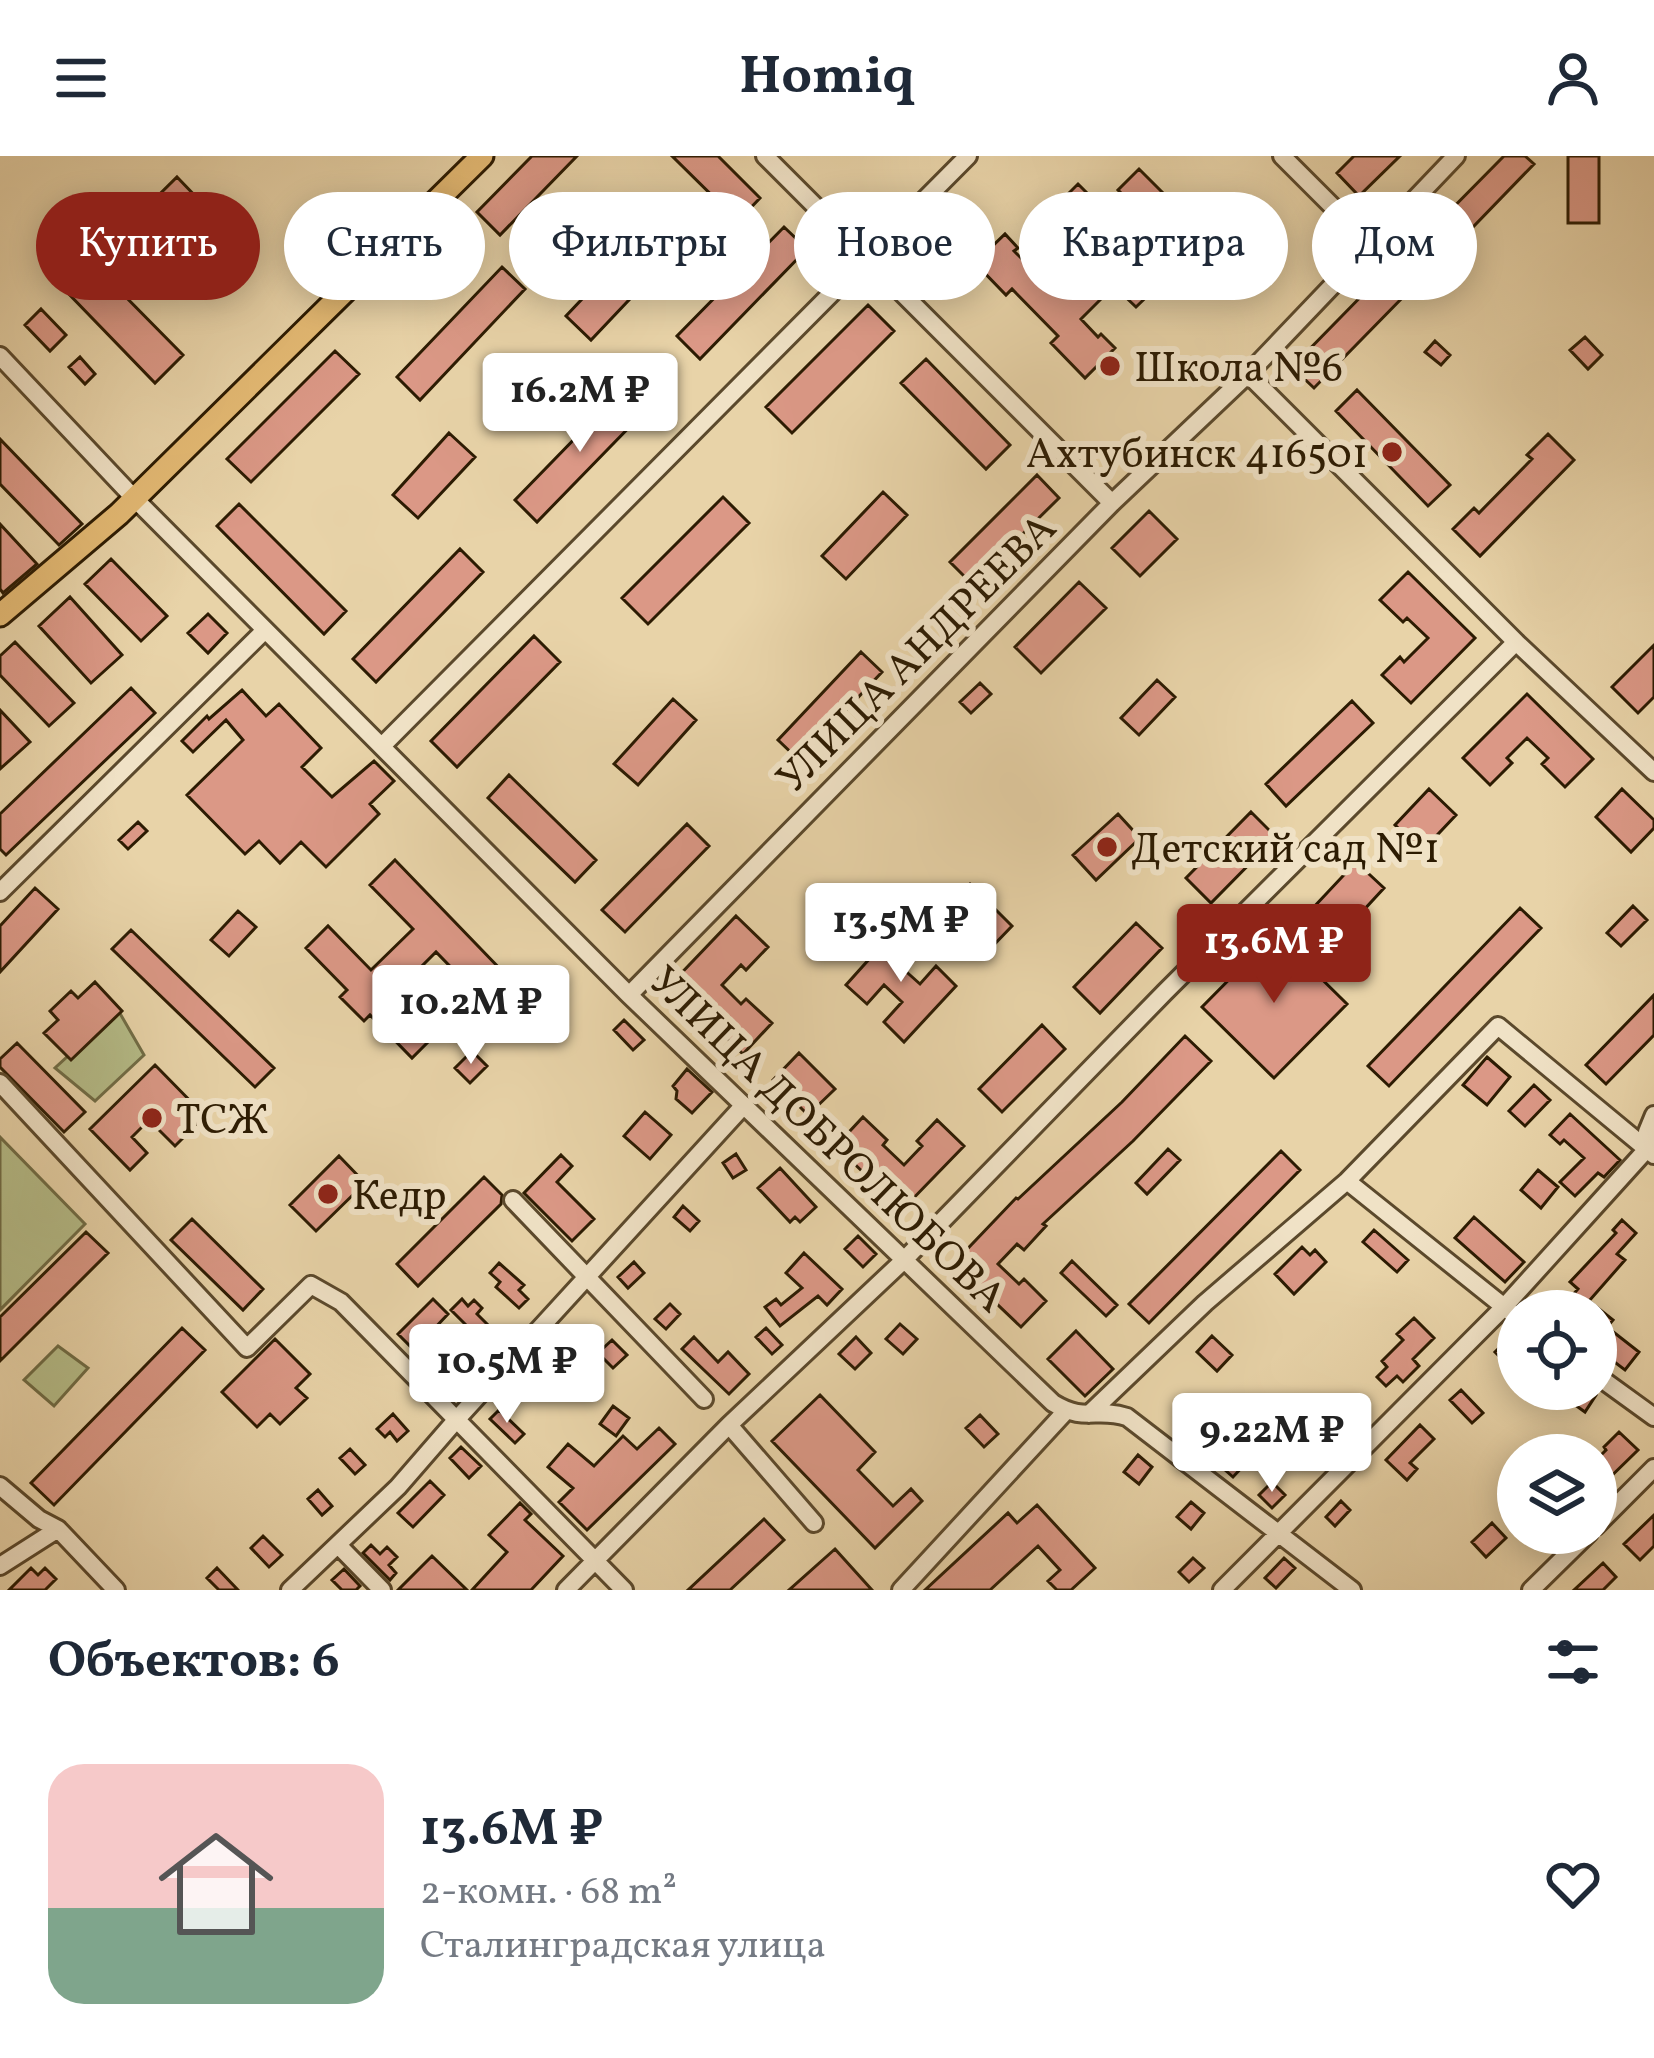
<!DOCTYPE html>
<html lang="ru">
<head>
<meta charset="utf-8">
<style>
	body { margin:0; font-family:Vollkorn,serif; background:#f6f6f7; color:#1f2937; height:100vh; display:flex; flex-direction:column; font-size:45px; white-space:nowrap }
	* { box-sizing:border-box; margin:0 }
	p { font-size:39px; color:#747a83 }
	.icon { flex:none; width:66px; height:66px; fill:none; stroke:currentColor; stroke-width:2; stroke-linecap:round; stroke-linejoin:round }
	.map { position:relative; height:1434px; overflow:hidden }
	.side { display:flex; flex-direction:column; background:#fff; flex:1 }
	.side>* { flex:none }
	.hud { position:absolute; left:36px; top:36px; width:1584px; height:108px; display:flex; gap:24px }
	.fabs { position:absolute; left:1497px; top:1134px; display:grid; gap:24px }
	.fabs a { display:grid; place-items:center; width:120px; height:120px; border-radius:50%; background:#fff; box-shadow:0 6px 30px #0003; font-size:60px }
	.price { position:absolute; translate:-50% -102px; padding:0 27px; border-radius:12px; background:#fff; color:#222; font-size:39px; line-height:78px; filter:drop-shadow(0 3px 6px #0008) }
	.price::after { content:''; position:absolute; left:50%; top:72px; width:36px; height:27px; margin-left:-18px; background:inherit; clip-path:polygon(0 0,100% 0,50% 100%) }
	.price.active { background:#8f2418; color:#fff }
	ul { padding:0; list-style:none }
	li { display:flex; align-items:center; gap:36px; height:300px; padding:0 48px }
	li span { display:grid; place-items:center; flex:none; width:336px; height:240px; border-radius:36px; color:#555 }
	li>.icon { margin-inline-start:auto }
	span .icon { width:144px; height:144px; fill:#fffc; stroke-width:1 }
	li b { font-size:51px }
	h2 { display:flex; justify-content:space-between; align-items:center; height:144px; padding:0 48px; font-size:51px }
	.tag { padding:0 42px; border-radius:54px; background:#fff; box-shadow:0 6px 30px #0003; font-size:42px; line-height:108px }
	.tag.active { background:#8f2418; color:#fff }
	header { display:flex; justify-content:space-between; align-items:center; height:156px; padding:0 48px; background:#fff; font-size:54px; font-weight:700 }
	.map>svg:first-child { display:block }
	.green { fill:#b5bc88; stroke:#706c45; stroke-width:3 }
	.building { fill:#db9886; stroke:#2c1b02; stroke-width:3 }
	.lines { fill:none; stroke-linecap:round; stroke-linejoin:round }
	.minor-casing { stroke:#5b492c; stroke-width:22 }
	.major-casing { stroke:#2c1b02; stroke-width:27 }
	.minor { stroke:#f0e2c6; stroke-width:16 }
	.major { stroke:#e4ba74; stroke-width:21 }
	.poi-dot { fill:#8f2418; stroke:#f0e2c6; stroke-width:4.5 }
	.labels { text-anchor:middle; stroke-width:12; stroke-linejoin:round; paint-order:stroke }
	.poi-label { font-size:42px; fill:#2c1b02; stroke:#f0e2c6; text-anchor:start }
	.street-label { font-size:42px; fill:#2c1b02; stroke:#f0e2c6 }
</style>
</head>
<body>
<header><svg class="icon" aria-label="menu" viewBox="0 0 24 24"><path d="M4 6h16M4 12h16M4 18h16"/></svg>Homiq<svg class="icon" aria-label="person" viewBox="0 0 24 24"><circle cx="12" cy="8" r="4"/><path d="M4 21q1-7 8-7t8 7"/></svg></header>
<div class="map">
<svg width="1654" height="1434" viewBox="0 0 1654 1434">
	<rect width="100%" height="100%" fill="#e8d3a8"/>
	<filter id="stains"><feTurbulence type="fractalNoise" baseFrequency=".00167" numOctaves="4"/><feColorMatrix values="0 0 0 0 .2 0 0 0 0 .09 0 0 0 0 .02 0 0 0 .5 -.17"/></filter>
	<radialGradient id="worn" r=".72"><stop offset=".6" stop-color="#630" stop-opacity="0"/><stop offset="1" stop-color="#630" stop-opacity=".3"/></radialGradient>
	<!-- green -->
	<path class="green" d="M118,854L144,899L95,945L55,912Z
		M0,981L85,1068L0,1154Z
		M58,1190L88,1212L54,1250L24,1224Z"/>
	<!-- building -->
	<path class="building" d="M532,0H577L500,79L477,56Z
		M672,0H718L760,42L738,65Z
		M1354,0H1400L1359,40L1337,17Z
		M1504,0H1525L1534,8L1444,101L1424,81Z
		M1568,0H1599V67H1568Z
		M1139,13L1198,72L1178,93L1118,34Z
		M177,21L200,45L114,129L183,199L155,227L64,133Z
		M1078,28L1105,55L1097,63L1134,100L1139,95L1166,122L1136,151L1114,130L1081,163L1098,181L1101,178L1115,192L1085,222L1051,187L1058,180L1012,133L1006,139L975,107L1005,78L1018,92L1014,95L1032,113L1068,78L1048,58Z
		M784,71L807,93L700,203L677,180Z
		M620,103L645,127L591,184L566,160Z
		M502,111L525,133L420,244L397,221Z
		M1383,118L1405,139L1314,232L1292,211Z
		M868,149L894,175L792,277L766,251Z
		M41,153L66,179L50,195L25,169Z
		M1585,181L1602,199L1588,213L1570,194Z
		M1435,185L1450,199L1441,209L1425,196Z
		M335,195L359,218L251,326L227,303Z
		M80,201L95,218L85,228L69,211Z
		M926,203L1010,289L986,313L901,227Z
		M532,212L548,228L509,268L493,253Z
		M624,232L646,254L537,366L515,344Z
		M1357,234L1450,329L1428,350L1336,255Z
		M449,277L475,301L418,362L393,339Z
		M1548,278L1574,304L1480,400L1453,373L1474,352L1479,357L1532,303L1527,299Z
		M0,283L82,368L59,389L0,328Z
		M1037,319L1059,342L972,428L950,406Z
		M883,336L907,359L846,423L822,400Z
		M723,341L749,367L648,468L622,442Z
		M239,348L346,455L324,478L217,370Z
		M1149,355L1177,383L1140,420L1112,392Z
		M0,368L37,408L3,437L0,433Z
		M460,393L483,416L376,526L353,503Z
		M111,403L167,460L141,485L85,428Z
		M1408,416L1475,482L1411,547L1382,519L1400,501L1404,506L1428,482L1407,462L1403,466L1380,444Z
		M1079,426L1106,452L1041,517L1015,491Z
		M70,441L122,499L91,527L39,470Z
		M208,458L227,477L208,497L188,477Z
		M534,480L560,506L457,611L431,585Z
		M15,486L74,547L49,570L0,519V500Z
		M1654,489V541L1638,557L1612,531Z
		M861,496L882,516L799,604L778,584Z
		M1157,524L1175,541L1139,579L1121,562Z
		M980,527L991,538L971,557L960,546Z
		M131,532L155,557L6,699L0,693V658Z
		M242,534L266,560L279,548L321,592L302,611L332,641L374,605L394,625L370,648L379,658L326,711L301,686L280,707L259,685L245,698L187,639L243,584L226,564L193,596L182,585L207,560L209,563Z
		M1527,538L1593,603L1565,631L1542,608L1548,602L1527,582L1507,602L1512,607L1490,629L1463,602Z
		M673,543L696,564L638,629L614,608Z
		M1352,545L1373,567L1286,650L1266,628Z
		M0,554L30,586L0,613Z
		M509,619L596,704L575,726L488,642Z
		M1429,633L1456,659L1422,695L1395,669Z
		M1622,633L1654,664V672L1631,696L1596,661Z
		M1251,656L1276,681L1211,747L1186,722Z
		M1118,658L1140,682L1096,724L1073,699Z
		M138,666L147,675L128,693L119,684Z
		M687,668L709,690L625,776L602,754Z
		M395,704L504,817L480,841L436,796L400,832L429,862L423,867L435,879L412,902L370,859L364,865L340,841L347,834L306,792L328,770L371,814L413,773L370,729Z
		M1356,706L1384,732L1325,796L1297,769Z
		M970,728L1012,770L988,795L975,784L980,779L961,760L955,767L943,755Z
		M35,732L58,753L0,816V770Z
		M1633,750L1647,764L1621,790L1607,777Z
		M1520,752L1541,772L1389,930L1368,910Z
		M238,755L256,771L229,800L211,784Z
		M736,760L768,791L746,814L741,809L722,829L741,848L746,843L772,867L743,898L671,828Z
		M1136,767L1162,792L1100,857L1074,831Z
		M898,771L919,791L901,811L920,828L936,810L956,830L904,886L884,866L902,846L884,829L867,848L846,829Z
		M131,774L274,912L255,931L112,793Z
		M1273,779H1277L1347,848L1274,922L1202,851Z
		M95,826L122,855L71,904L44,877L58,864L50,855L71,835L78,842Z
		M1654,839V879L1606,928L1586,909Z
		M624,864L644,884L633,894L614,874Z
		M1042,869L1065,893L1002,956L979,933Z
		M1185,880L1211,905L1133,985L1043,1068L1046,1070L1024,1094L1017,1088L998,1108L1019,1128L1024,1123L1046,1145L1021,1171L954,1107L1016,1042L1018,1043L1122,946Z
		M17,887L85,956L64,976L0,911V903Z
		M472,895L487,910L470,927L455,912Z
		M799,897L835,933L808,959L773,924Z
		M1487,901L1510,921L1487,949L1463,929Z
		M155,909L205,960L175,990L149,964L132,981L147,997L130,1014L90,973Z
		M687,913L712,936L692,957L676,943L677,935L673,930Z
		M1534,929L1550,944L1525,970L1509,955Z
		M645,956L671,979L650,1003L624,980Z
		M1570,958L1620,1004L1604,1021L1598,1017L1575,1040L1560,1026L1584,1002L1564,984L1560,988L1550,979Z
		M863,961L887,984L883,989L904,1009L922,990L917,985L937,964L964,990L902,1054L836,990Z
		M1168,993L1180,1004L1147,1038L1136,1027Z
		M1281,995L1300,1014L1149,1167L1129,1148Z
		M736,998L746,1014L733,1022L723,1007Z
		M561,999L572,1010L557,1026L594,1063L572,1085L524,1037Z
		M339,1000L365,1027L316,1075L290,1049Z
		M780,1012L816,1051L800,1066L795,1061L790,1066L758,1032Z
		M1538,1014L1558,1031L1541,1052L1521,1034Z
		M484,1021L502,1039L501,1048L418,1130L397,1108Z
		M683,1050L699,1065L690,1075L674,1061Z
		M1474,1061L1524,1106L1505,1126L1455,1082Z
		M192,1063L263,1133L243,1154L171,1084Z
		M1622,1064L1636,1077L1617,1098L1625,1104L1589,1145L1613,1164L1607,1171L1639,1196L1625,1214L1596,1192V1155H1531L1548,1138L1562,1151L1578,1133L1570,1126L1616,1077L1613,1074Z
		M1374,1074L1408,1104L1397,1116L1363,1086Z
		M86,1076L108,1097L0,1205V1161Z
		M858,1080L876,1098L863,1111L845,1093Z
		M1302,1091L1310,1099L1315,1094L1326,1106L1294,1138L1275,1118Z
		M804,1097L842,1133L827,1149L818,1140L780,1170L765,1151L776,1143L781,1149L802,1132L786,1117Z
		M1072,1105L1117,1149L1106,1160L1061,1117Z
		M634,1106L644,1117L628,1132L618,1121Z
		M499,1107L524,1129L519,1134L528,1143L519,1152L496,1131L500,1126L490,1117Z
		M433,1143L448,1158L414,1194L398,1178Z
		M462,1143L468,1150L474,1144L482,1152L477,1158L496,1177L485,1188L451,1154Z
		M670,1148L680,1158L666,1173L655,1163Z
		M1414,1162L1434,1182L1413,1203L1419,1210L1403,1226L1397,1220L1386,1230L1377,1221L1387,1211L1382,1205L1403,1184L1397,1178Z
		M900,1168L917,1183L903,1198L886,1183Z
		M182,1172L205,1194L54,1349L31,1327Z
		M766,1172L782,1189L772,1198L756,1181Z
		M1076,1175L1113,1213L1085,1240L1048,1203Z
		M1212,1180L1232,1199L1217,1215L1197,1196Z
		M694,1181L718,1206L728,1196L749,1218L729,1238L682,1193Z
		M856,1181L871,1197L855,1213L839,1198Z
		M275,1183L310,1218L296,1232L307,1242L280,1268L270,1258L257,1271L222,1236Z
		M612,1184L627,1199L613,1212L598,1197Z
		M572,1185L589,1202L580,1211L563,1195Z
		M1506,1185L1518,1197L1508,1209L1495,1196Z
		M1553,1233H1588L1596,1239L1585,1256Z
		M1461,1234L1483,1257L1472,1267L1450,1244Z
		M820,1239L875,1296L858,1314L893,1350L911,1333L922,1345L875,1392L772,1285Z
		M613,1250L629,1262L616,1280L600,1268Z
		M499,1254L524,1278L515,1287L490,1263Z
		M1326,1256L1338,1269L1334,1274L1345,1285L1334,1295L1311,1270Z
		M393,1258L408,1275L397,1285L390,1276L385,1281L377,1273Z
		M980,1259L998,1278L984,1291L966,1272Z
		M1207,1266L1218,1276L1201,1296L1190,1286Z
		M1420,1269L1434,1283L1410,1307L1417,1313L1407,1324L1386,1304Z
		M659,1272L675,1288L587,1374L559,1346L573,1332L548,1311L568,1288L594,1310L623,1280L637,1293Z
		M1619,1276L1638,1294L1596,1335V1304L1606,1294L1604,1291Z
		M461,1291L481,1310L469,1322L450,1302Z
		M350,1293L365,1309L355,1318L340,1302Z
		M1236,1297L1246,1307L1233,1321L1223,1312Z
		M1138,1299L1152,1311L1139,1328L1124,1316Z
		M430,1325L444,1339L413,1371L398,1357Z
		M1272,1326L1285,1339L1272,1352L1259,1339Z
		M318,1334L332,1350L322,1359L308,1343Z
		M1341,1345L1350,1354L1335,1370L1326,1361Z
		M1191,1346L1204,1357L1191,1373L1177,1361Z
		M520,1347L531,1358L525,1364L563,1400L531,1434H472L507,1396L489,1379Z
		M1037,1349L1095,1412L1071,1434H1057L1048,1425L1060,1414L1038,1390L990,1434H925L1008,1357L1017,1367Z
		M1654,1359V1390L1640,1404L1624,1388Z
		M764,1363L784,1384L730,1434H688Z
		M1492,1367L1506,1382L1486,1401L1472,1386Z
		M263,1380L282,1399L269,1411L251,1392Z
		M371,1389L380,1398L387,1391L397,1401L389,1409L396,1417L390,1424L363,1397Z
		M835,1393L872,1434H789Z
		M432,1400L467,1434H398Z
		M1193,1402L1204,1412L1189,1426L1179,1416Z
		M1284,1402L1295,1412L1276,1432L1265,1422Z
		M1603,1407L1616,1421L1603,1434H1574Z
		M31,1412L38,1419L45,1412L56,1423L45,1434H9Z
		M217,1412L238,1434H219L207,1422Z
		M344,1413L360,1430L356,1434H342L332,1424Z"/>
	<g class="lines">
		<defs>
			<path id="minor" d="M765,0L1112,347
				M1282,0L1371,89
				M0,200L134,342L629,839L1053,1247C1086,1267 1095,1251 1127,1261L1352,1434
				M1248,218L1516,486L1654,616
				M382,590L968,0
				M0,736L265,474
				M629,839L1112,347L1248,218L1456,0
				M0,927L247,1192L311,1129L341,1146L624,1434
				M1347,1025L1518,1162
				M513,1044L704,1243
				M1596,1219L1654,1261
				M1089,1258L1205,1147L1347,1025L1498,870L1654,999
				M729,1269L814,1367
				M0,1330L39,1363L58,1373L116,1434
				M1596,1370L1654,1312
				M338,1389L382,1434
				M0,1410L58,1373
				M290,1434L398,1331L457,1263L744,949
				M566,1434L729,1269L903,1105L1165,836L1516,486
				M901,1434L1066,1255
				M1222,1434L1504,1151L1647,993V976L1654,959
				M1531,1434L1589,1377"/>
			<path id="major" d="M0,459L119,358L482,0"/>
		</defs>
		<!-- minor casing -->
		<use href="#minor" class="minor-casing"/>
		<!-- major casing -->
		<use href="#major" class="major-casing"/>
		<!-- minor -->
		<use href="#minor" class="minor"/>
		<!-- major -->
		<use href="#major" class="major"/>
	</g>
	<!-- markers -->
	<g class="poi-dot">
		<circle cx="1110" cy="210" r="12"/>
		<circle cx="1392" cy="296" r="12"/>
		<circle cx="1107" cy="691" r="12"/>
		<circle cx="152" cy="962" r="12"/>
		<circle cx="328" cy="1038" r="12"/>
	</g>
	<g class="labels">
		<!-- poi labels -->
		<g class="poi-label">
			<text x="1134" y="225">Школа №6</text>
			<text x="1368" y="311" text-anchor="end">Ахтубинск 416501</text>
			<text x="1131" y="706">Детский сад №1</text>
			<text x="176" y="977">ТСЖ</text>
			<text x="352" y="1053">Кедр</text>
		</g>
		<!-- street labels -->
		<g class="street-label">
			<text transform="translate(915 496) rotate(-45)" y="15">УЛИЦА АНДРЕЕВА</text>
			<text transform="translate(829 982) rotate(44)" y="15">УЛИЦА ДОБРОЛЮБОВА</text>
		</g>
	</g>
	<rect width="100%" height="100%" filter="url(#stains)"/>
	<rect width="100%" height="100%" fill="url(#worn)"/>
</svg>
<div class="fabs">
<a><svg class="icon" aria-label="locate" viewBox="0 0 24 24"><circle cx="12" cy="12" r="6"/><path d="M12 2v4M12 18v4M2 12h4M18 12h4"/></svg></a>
<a><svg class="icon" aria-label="layers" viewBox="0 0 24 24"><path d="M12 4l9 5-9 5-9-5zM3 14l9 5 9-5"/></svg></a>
</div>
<b class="price" style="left:580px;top:299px">16.2M ₽</b>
<b class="price" style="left:901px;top:829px">13.5M ₽</b>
<b class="price active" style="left:1274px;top:850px">13.6M ₽</b>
<b class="price" style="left:471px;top:911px">10.2M ₽</b>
<b class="price" style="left:507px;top:1270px">10.5M ₽</b>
<b class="price" style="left:1272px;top:1339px">9.22M ₽</b>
<div class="hud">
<a class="tag active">Купить</a>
<a class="tag">Снять</a>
<a class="tag">Фильтры</a>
<a class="tag">Новое</a>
<a class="tag">Квартира</a>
<a class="tag">Дом</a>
</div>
</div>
<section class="side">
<h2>Объектов: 6<svg class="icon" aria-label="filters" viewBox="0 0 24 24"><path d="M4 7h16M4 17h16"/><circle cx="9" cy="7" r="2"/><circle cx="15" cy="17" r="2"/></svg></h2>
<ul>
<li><span style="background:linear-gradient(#f6c9c9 60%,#7fa58c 0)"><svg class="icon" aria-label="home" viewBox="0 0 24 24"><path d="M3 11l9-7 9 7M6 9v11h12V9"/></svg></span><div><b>13.6M ₽</b><p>2-комн. · 68 m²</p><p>Сталинградская улица</p></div><svg class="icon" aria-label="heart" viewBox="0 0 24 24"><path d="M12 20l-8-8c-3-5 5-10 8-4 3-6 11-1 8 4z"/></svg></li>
</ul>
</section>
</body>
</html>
